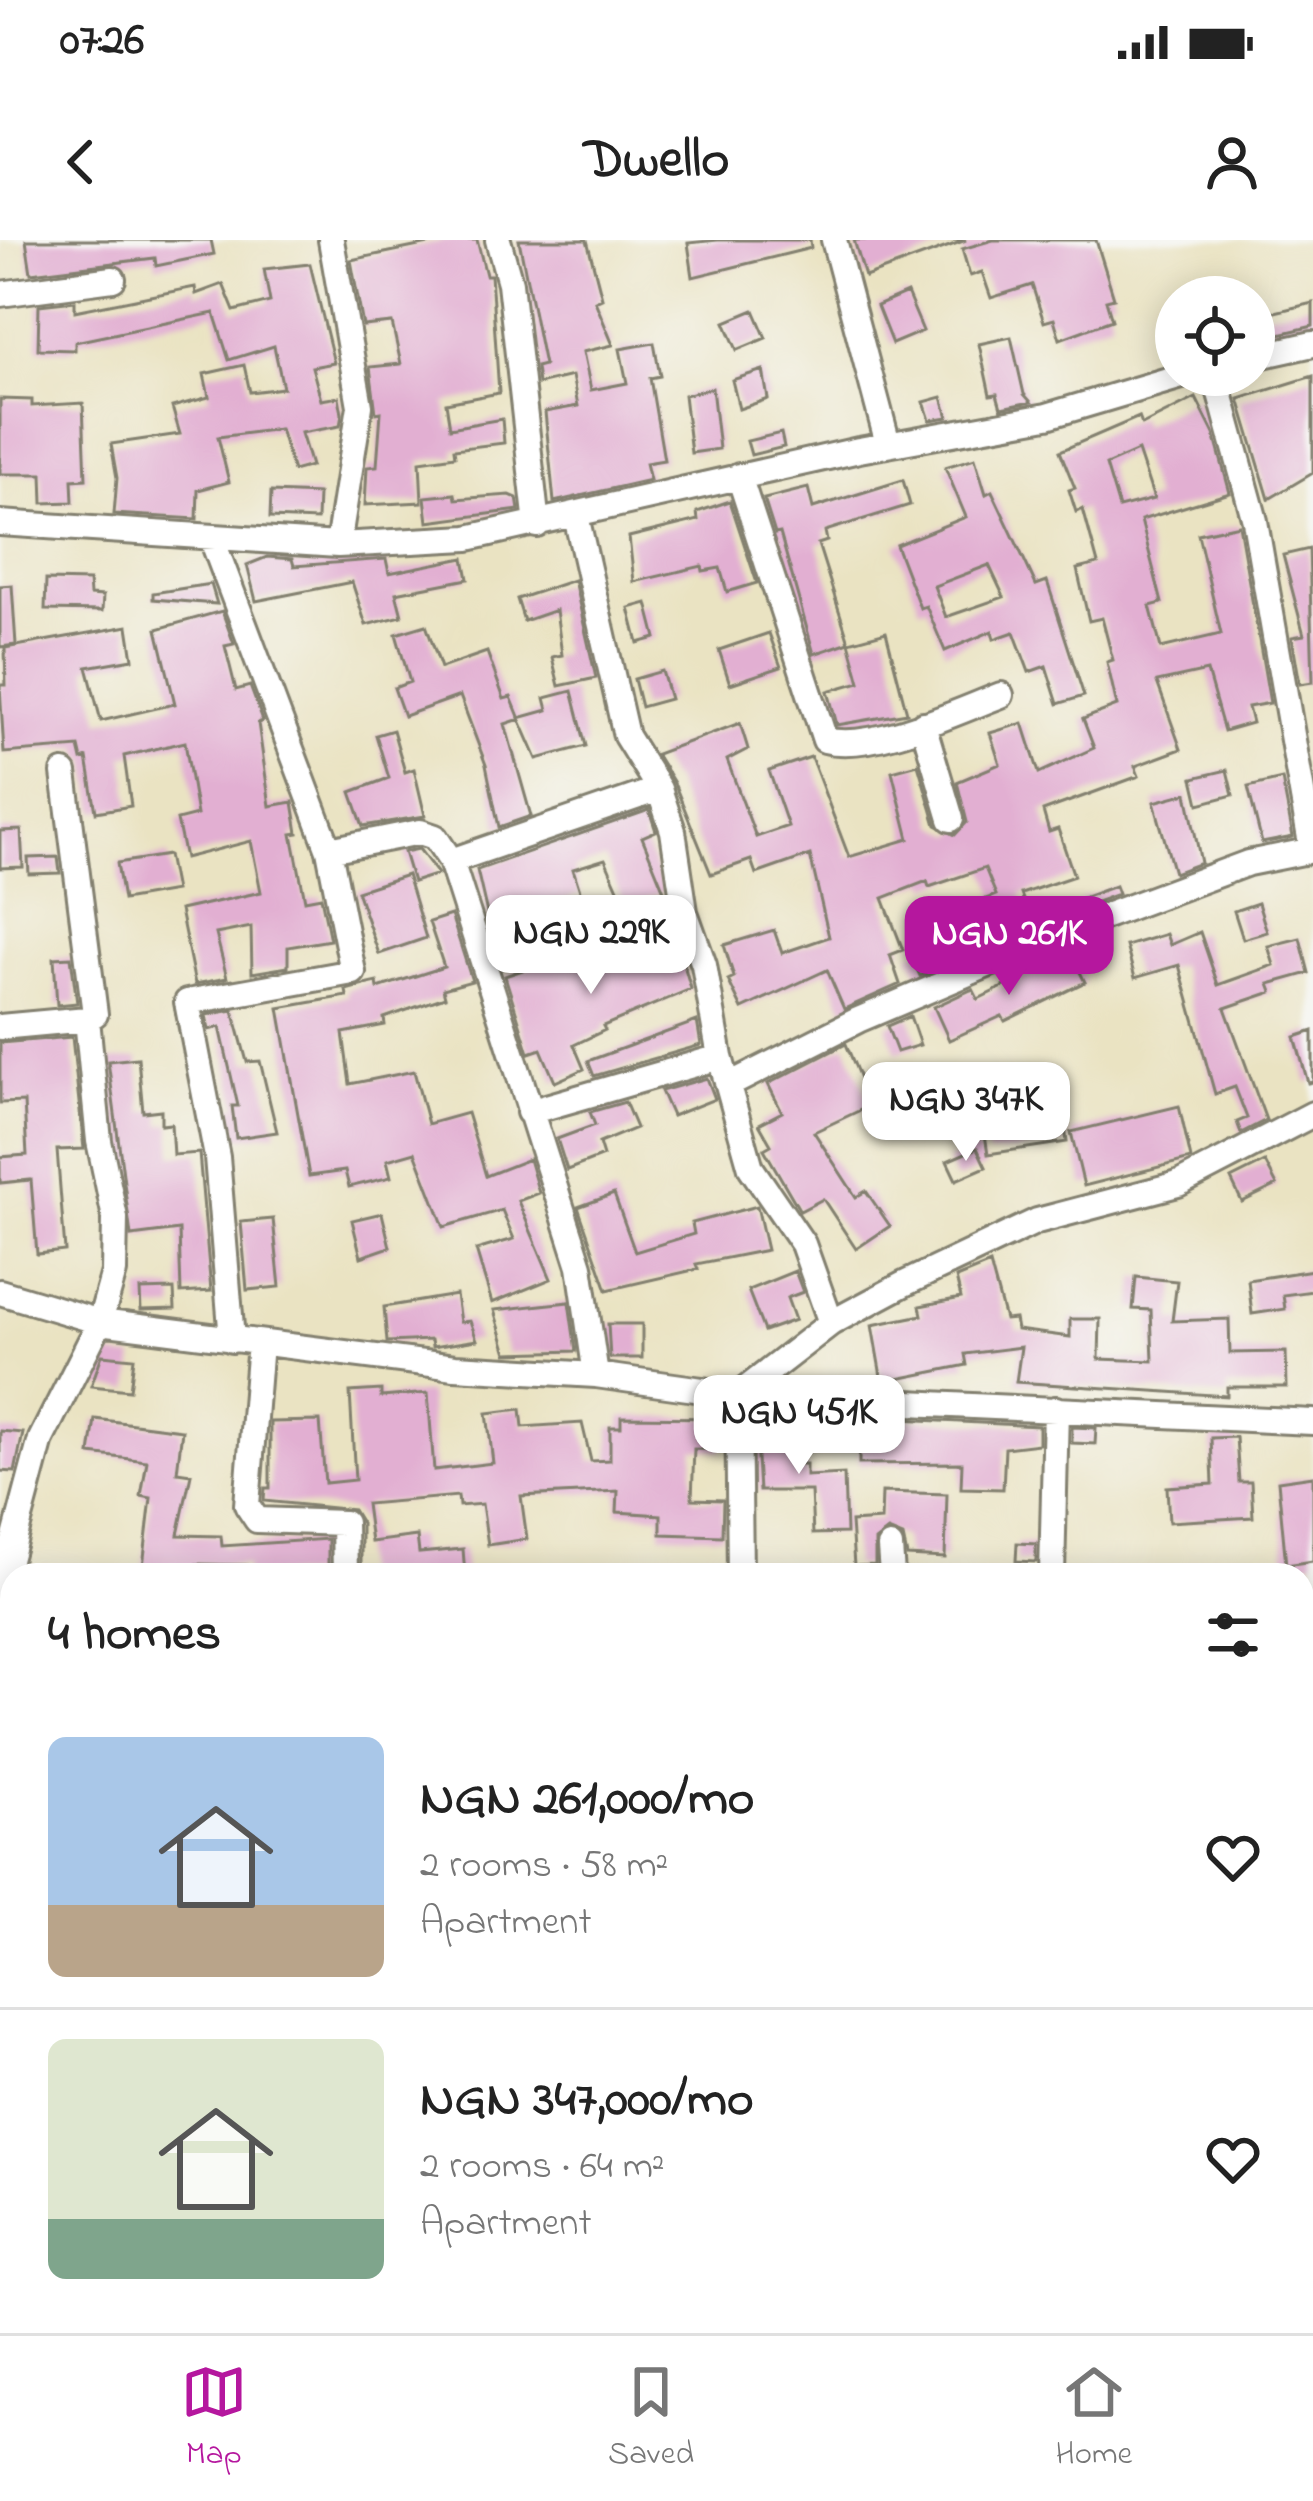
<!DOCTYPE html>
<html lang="en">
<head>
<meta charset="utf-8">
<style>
	body { margin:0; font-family:"Indie Flower",sans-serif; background:#f2f2f2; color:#222; height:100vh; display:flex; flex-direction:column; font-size:45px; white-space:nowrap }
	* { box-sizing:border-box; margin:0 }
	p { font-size:39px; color:#767676 }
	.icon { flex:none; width:66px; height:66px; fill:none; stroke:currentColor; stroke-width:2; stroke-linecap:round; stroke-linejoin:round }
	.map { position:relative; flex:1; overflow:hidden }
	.sheet { position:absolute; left:0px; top:1323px; width:1314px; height:771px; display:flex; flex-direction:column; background:#fff; border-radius:36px 36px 0 0; box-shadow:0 6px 30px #0003 }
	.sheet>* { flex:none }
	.controls { position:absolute; left:1155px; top:36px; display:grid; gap:24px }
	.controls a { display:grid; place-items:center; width:120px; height:120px; border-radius:50%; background:#fff; box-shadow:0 6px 30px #0003; font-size:60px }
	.price { position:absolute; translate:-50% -102px; padding:0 27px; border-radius:24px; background:#fff; color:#222; font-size:39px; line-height:78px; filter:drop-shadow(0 3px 6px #0008) }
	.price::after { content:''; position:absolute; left:50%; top:72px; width:36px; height:27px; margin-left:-18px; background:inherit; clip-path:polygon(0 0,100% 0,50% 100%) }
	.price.current { background:#b5179e; color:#fff }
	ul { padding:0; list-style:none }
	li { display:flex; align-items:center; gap:36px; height:300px; padding:0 48px }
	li+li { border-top:3px solid #e0e0e0 }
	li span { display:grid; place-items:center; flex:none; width:336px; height:240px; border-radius:18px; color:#555 }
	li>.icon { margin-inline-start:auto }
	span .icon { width:144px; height:144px; fill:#fffc; stroke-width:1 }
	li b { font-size:51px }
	h2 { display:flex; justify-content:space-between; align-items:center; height:144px; padding:0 48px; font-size:51px }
	.status { display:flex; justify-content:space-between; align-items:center; height:84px; padding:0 60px; background:#fff; direction:ltr }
	.status svg { height:33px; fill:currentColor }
	header { display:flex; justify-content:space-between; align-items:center; height:156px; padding:0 48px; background:#fff; font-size:54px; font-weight:800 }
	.menu { display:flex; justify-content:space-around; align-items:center; height:168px; border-top:3px solid #e0e0e0; background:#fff; font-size:33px; color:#767676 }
	.menu a { display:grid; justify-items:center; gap:6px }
	.menu .current { color:#b5179e }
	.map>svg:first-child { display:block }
	.building { fill:#e2afd2; fill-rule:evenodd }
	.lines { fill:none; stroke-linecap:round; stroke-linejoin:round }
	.minor-casing { stroke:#83806f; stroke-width:30 }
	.minor { stroke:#fff; stroke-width:24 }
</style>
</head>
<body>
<div class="status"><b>07:26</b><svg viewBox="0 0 49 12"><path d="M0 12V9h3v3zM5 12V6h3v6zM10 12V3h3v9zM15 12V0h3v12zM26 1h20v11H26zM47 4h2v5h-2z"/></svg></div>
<header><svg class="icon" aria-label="back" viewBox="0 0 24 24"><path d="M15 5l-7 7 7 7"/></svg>Dwello<svg class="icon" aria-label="person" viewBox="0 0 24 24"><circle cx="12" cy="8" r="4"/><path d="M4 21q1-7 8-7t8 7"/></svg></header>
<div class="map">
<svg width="1313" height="2093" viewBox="0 0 1313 2093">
	<rect width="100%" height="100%" fill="#f6f6f2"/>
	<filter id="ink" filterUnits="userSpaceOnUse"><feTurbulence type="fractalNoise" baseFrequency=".00833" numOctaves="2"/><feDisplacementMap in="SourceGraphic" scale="24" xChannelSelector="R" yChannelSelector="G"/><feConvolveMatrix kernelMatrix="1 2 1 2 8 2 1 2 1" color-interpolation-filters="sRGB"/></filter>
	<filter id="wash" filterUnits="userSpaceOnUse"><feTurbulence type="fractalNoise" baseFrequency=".004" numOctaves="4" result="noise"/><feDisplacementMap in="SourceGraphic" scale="48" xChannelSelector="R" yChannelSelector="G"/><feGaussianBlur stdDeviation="2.7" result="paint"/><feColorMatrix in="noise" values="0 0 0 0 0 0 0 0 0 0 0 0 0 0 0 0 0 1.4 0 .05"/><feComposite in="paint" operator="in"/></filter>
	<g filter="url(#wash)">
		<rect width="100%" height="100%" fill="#eae3c2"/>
		<g id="blocks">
			<!-- building -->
			<path class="building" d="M26,0H211L214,14L156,26L155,18L31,33Z
				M448,0H477L486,35H491L499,153L446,163L450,188L502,179L504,203L454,209L455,216L420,221L422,262L365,265L367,227L377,226L381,172L376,173L370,127L401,124L392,83L363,86L351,20Z
				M519,0H587L602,58L595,61L613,105L583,112L591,150L627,143L620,109L654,103L660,136L650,138L664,220L646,223L650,240L554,262L545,172L578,166L572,136L538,144L536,127L544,125Z
				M718,0H810L811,8L693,37L688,3Z
				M854,0H966L865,37Z
				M993,0H1096L1114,58L1106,60L1112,80L1060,99L1054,79L1044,82L1032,45L991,58L982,32L970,36L962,9Z
				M310,24L334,123L312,127L321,160L339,157L342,174L340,186L301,193L311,226L293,231L280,189L218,197L229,242L198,250L197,279L114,274L117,238L111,204L180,194L172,167L209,157L204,134L244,125L250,152L283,148L274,106L229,120L214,73L75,102V110L38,109L39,65L75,61V71L195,47L196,54L223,44L234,71L270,62L264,29Z
				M907,53L923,91L892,104L877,66Z
				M1313,63V86L1254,100V77Z
				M754,70L766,98L737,110L725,82Z
				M1011,97L1024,154L1031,162L1001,168L997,154L990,155L979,104Z
				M763,130L768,159L739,169L732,140Z
				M1313,136V233L1269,259L1239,159Z
				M712,148L719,209L691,213L684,155Z
				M942,157L948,177L930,180L924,162Z
				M1196,158L1214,194L1230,253L1141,280L1162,363L1150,366L1161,408L1221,394L1198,294L1239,285L1270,463L1248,467L1252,483L1224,491L1207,431L1157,442L1181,509L1135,526L1139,536L1043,571L1049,592L1058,589L1074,636L1021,654L1033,687L920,736L910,714L960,698L954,682L989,669L986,659L996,655L985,628L929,647L927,641L883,658L903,710L890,715L900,744L844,769L827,730L742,769L728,740L734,737L724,705L774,690L782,713L829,697L810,615L756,634L751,620L711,634L674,543L656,514L740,483L748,509L727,520L756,597L788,586L769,531L811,517L849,617L909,599L892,531L918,524L936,585L955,595L967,582L957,542L1000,524L990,493L1023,483L1039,533L1094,508L1083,479L1117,466L1107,422L1113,420L1102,378L1089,381L1077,329L1098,324L1083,269L1076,272L1069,250L1075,248L1060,211L1139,177L1142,185ZM1138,211L1154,259L1119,268L1106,225Z
				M0,159L32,160V166L83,163L86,239L72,240L73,262L43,263L42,234H0Z
				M781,193L784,207L751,215L747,201Z
				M975,218L986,254L992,251L1036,345L1047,341L1084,456L1058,464L1046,426L1029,432L1014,392L994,399L992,391L945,411L926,366L920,368L896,305L966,277L945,227ZM989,325L1004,357L946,377L934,346Z
				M903,240L910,265L825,291L827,301L818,304L849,402L814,414L780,293L775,294L764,259L808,248L813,268Z
				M271,252L318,254L317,280L270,278Z
				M455,254L456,259L510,255L517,258L519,270L428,282L425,257Z
				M730,261L757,343L727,352L720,328L703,331L702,326L634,342L629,297L698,280L697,272Z
				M1309,309L1313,442L1300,444L1292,397L1304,395L1283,315Z
				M267,317L292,319L294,326L386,319L389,333L464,318L468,339L396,353L402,376L366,385L352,342L256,361L247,325Z
				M46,340L89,341L90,355L103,356L102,371L45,370Z
				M574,340L596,438L559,446L552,417L562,415L556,370L524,381L517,359Z
				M211,344L217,364L153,359V353Z
				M12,345L16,405L0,407V346Z
				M647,363L656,398L638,403L629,368Z
				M222,371L234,404L225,406L236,450L250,446L263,481L258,483L270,566L293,562L298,593L292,594L305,660L321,657L330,700L288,707V727L252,733L251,687L216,694L227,738L195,744L180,670L261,652L251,601L185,618L177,580L197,575L185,502L124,516L131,566L96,572L87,518L82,520L79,507L4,513L0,445H6L5,408L128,386L133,419L87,427L101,481L175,464L157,389Z
				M426,385L441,428L487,412L504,459L511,457L520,479L505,484L531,576L499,587L486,525L460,456L404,476L394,448L410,442L396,394Z
				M886,392L907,473L837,485L828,451L860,442L849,402Z
				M769,393L781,427L730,444L719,410Z
				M662,431L670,459L641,467L634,439Z
				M572,451L586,506L537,519L519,478L548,470L545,458Z
				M393,490L405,532L414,529L425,576L363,586L351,552L389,538L376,495Z
				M1227,530L1233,555L1199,564L1193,538Z
				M1282,539L1293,597L1262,603L1248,547Z
				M1187,553L1201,623L1174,633L1154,562Z
				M649,570L656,591L642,597L664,651L626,667L605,619L573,629L581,654L527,675L531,687L493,699L477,630Z
				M21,590L23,627L0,628V591Z
				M419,609L438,634L413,642L404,612Z
				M168,615L175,651L123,660L117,623Z
				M58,617L60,633L29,634L28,618Z
				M407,635L426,698L379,714L357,651Z
				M1115,646L1118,654L1083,667L1080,659Z
				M1258,663L1267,692L1243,699L1234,671Z
				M451,675L472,741L443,749L445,757L384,778L385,785L343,793L350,844L414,831L428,884L467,873L486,936L529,919L539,953L518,961L551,1039L492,1063L476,1010L514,999L502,970L444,987L415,912L387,920L391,937L349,947L345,931L309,936L279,768L347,756L346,750L364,745L377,742L378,748L444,727L429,682Z
				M674,690L691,749L603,786L605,790L574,805L584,829L555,842L541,809L529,813L505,736L583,709L588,722L625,714Z
				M1200,692L1218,745L1274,725L1268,706L1300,698L1309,733L1269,744L1272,752L1225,768L1266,880L1241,893L1237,882L1247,878L1235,847L1215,854L1179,725L1135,738L1126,706L1166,694L1170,705Z
				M1071,714L1085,742L1005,781L1002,776L949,800L934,767L973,749L978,759Z
				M71,717L77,763L57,765L54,718Z
				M233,770L247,822L260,821L277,892L236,898L232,866H238L220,787L209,790L206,775Z
				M910,776L920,805L897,812L887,786Z
				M697,781L701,805L594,836L588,821Z
				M1313,791V842L1308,843L1295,797Z
				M72,797L84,909L57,910L65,1011L37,1014L31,940L0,943V917L27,915L24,862L0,863V803Z
				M846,804L871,865L814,892L856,957L866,951L890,986L856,1009L823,959L800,971L764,909L771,905L759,884L782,872L768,844Z
				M138,818L143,872L161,870V885L171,884L173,915L199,913L211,1051L181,1053L179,990L131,996L108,821Z
				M1048,833L1050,852L1060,851L1067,902L988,914L983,881L1007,868L1003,839Z
				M707,838L715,859L672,876L661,851Z
				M625,862L636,888L599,903L603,916L567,930L557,899L595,885L590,872Z
				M1179,866L1191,919L1084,946L1071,892Z
				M977,908L986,927L956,940L947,921Z
				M1265,922L1277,945L1242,962L1231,939Z
				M614,954L635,1012L694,994L692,983L757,966L767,1010L696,1024L698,1029L607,1050L578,967Z
				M382,973L390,1007L361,1017L352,980Z
				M273,979L280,1047L247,1050L241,982Z
				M990,1024L1005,1080L1015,1079L1017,1090L1070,1097V1079H1100L1099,1119L1153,1121L1151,1070L1133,1069L1136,1037L1177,1041L1172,1081L1229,1079L1230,1113L1286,1112L1287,1147H1227V1156L1016,1142L1021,1107L965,1114L967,1125L882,1142L872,1085L922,1075L920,1066L961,1058L956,1038Z
				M1313,1030V1051L1283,1055L1285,1069L1252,1074L1248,1040Z
				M795,1031L803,1052L787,1058L795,1080L764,1091L748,1050Z
				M174,1049L175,1069L141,1070L140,1050Z
				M456,1055L460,1082L470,1081L477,1100L432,1107L431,1100L387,1102L384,1067Z
				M569,1062L576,1111L507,1113L494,1070Z
				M608,1084H642V1118H610Z
				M102,1115L134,1118L130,1150L91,1146Z
				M381,1150V1157L428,1153L434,1230L493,1223L487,1173L521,1169L523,1187L582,1183L591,1221L610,1220V1187H621V1177L722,1178V1210L694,1209L692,1259L723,1260L722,1296L661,1294V1275L617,1272L618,1251L521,1256L527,1299L488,1305L482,1264L459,1266L458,1256L366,1264L371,1302L417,1296L419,1313L463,1309L465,1335H361V1283L353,1270L264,1261L265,1248H270V1182L320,1181L325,1243L355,1240L350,1152Z
				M859,1177L1039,1186V1204L1005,1208L1003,1249L961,1248L962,1223L859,1224Z
				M95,1179L182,1190L177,1232L191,1234L178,1295L221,1296L222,1306L328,1299V1335H246V1325L197,1324L198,1335H142L151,1258L141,1256L147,1221L90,1214Z
				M755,1185H800V1224H806V1236L844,1234L846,1293L813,1294L811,1251H759Z
				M1072,1187L1096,1188L1095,1204L1072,1203Z
				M0,1191L23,1193L15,1232L0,1231Z
				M1236,1197L1239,1242H1251L1253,1277L1169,1282L1167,1247L1213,1244L1211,1198Z
				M1313,1236V1321L1286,1325L1278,1241Z
				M882,1252L947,1254L945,1318L907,1316L903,1297L888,1291L875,1301V1325L854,1326L851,1282L881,1280Z
				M1017,1303L1036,1304V1322L1016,1321Z"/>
		</g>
	</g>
	<g filter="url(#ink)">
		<use href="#blocks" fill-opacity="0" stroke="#83806f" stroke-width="3"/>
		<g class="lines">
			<defs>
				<path id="minor" d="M331,0L360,166L338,305
					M498,0L510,43L537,285
					M834,0L888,204
					M0,54L113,39
					M1254,117L1313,104
					M1215,135L1255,281L1312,610
					M739,236L825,500C873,512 956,472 1001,455
					M576,276L626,496L659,549L673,591L685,672L704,725L720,817L751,928L803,1004L831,1083
					M0,283L338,305L468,298L859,210L1047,176L1185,135
					M212,299L329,610L353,732L187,762L217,917L232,1100
					M923,484L951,579
					M329,610L420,592L435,597L451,621L659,549
					M451,621L580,1026L596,1135
					M0,787L87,779
					M731,844L858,780L1079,686L1248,623L1313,610
					M529,872L720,817
					M0,1052L100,1082L455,1127L596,1135L738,1155L1313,1182
					M260,1103L247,1265L257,1280L344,1283L345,1335
					M890,1307L892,1335
					M740,1335L738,1155L831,1083L904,1044L1037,981L1178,944L1313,874
					M1052,1335L1056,1169
					M0,1354L41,1199L100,1082L114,1032L115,978L99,901L87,779L95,774L64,533
					M1309,1405L1313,1417
					M1302,1484L1313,1483
					M0,1731H12
					M1302,1954L1313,1959
					M298,2082V2093
					M730,2082L785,2093
					M490,2093V2082
					M687,2093L690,2082"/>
			</defs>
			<!-- minor casing -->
			<use href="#minor" class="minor-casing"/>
			<!-- minor -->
			<use href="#minor" class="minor"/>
		</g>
	</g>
</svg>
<div class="controls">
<a><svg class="icon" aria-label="locate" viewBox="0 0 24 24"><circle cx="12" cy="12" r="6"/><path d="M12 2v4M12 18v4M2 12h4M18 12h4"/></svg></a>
</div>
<b class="price" style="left:591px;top:757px">NGN 229K</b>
<b class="price current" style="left:1009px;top:758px">NGN 261K</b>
<b class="price" style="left:966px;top:924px">NGN 347K</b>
<b class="price" style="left:799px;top:1237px">NGN 451K</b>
<section class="sheet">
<h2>4 homes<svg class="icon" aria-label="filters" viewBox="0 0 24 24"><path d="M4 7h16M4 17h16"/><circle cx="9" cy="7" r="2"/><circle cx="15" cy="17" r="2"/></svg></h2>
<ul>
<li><span style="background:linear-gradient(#a9c7e8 70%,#b9a48a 0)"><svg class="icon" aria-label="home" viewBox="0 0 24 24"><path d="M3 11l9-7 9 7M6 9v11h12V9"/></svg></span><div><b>NGN 261,000/mo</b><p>2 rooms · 58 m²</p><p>Apartment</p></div><svg class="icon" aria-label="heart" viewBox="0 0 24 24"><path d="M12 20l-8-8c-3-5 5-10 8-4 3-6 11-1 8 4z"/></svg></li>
<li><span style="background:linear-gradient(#dfe7d0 75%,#7fa58c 0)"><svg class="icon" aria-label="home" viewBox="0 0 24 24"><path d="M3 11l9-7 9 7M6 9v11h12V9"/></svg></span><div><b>NGN 347,000/mo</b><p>2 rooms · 64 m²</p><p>Apartment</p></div><svg class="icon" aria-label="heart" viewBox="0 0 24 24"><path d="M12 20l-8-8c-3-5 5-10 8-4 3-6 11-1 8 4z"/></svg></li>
</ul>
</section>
</div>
<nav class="menu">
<a class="current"><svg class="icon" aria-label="map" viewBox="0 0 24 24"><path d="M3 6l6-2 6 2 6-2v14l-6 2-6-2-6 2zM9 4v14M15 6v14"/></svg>Map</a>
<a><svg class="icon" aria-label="saved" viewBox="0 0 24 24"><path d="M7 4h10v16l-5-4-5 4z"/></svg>Saved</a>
<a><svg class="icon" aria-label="home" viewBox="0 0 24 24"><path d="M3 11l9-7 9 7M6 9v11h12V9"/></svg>Home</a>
</nav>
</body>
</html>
